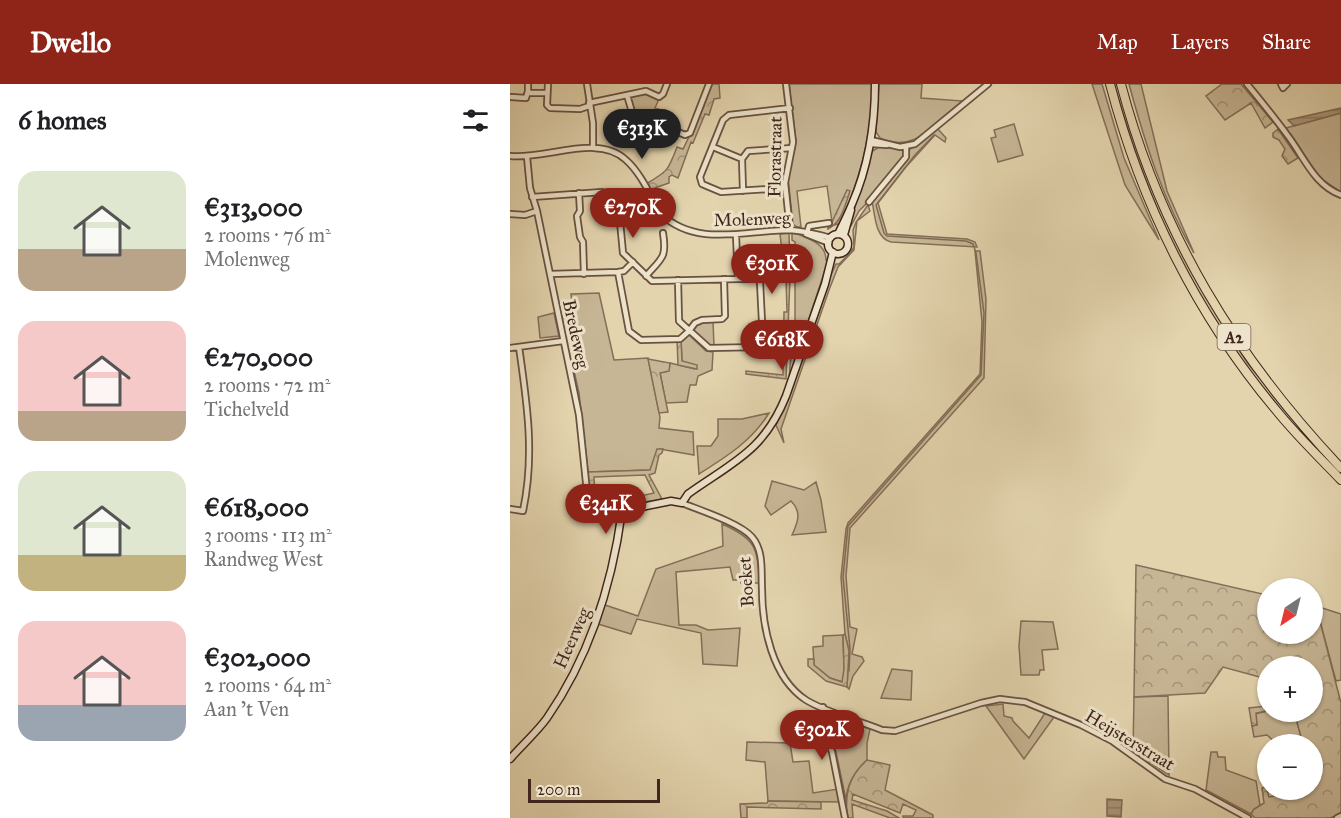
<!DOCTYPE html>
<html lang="en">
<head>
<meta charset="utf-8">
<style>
	body { margin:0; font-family:"IM FELL Great Primer",serif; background:#f6f6f6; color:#202124; height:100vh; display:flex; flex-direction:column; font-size:22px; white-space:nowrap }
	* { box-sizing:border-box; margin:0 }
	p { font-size:20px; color:#757577 }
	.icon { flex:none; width:33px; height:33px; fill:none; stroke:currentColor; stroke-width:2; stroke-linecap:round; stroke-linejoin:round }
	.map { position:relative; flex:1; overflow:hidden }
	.details { display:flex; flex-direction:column; background:#fff; width:510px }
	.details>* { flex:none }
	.needle { width:39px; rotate:215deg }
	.buttons { position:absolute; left:747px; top:494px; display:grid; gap:12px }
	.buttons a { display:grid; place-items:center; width:66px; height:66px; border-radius:50%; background:#fff; box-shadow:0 2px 4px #0004; font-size:30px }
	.scale { position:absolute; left:18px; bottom:15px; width:132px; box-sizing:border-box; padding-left:6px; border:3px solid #40261b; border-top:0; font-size:16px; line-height:21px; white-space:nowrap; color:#40261b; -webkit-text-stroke:4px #ede3ca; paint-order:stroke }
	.price { position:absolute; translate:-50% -51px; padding:0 14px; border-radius:21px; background:#8f2418; color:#fff; font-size:20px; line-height:39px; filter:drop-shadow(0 2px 3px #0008) }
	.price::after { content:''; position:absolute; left:50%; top:36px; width:18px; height:14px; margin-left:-9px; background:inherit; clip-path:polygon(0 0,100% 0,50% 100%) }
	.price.current { background:#222; color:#fff }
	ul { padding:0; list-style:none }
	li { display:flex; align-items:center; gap:18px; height:150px; padding:0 18px }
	li span { display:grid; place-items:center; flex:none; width:168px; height:120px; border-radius:18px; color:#555 }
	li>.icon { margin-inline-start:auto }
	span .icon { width:72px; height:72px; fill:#fffc; stroke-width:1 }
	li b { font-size:26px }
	h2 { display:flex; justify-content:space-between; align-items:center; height:72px; padding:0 18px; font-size:26px }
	header { display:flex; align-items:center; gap:36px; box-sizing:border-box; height:84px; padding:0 30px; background:#8f2418; color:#fff }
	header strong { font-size:28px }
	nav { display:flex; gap:33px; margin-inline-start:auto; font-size:21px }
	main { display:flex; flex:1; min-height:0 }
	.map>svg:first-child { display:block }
	.grass { fill:#c7b695; stroke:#846e58; stroke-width:1.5 }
	.forest { fill:url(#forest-crowns); stroke:#846e58; stroke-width:1.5 }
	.water { fill:url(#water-rules); stroke:#816b55; stroke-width:1.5 }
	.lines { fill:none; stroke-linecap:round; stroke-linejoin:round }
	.stream { stroke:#816b55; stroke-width:1.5 }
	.street-casing { stroke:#695240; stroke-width:8 }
	.secondary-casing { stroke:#40261b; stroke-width:9 }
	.highway-casing { stroke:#40261b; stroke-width:10 }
	.street { stroke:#ede3ca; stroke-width:4.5 }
	.secondary { stroke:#ede3ca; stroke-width:6 }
	.highway { stroke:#e3d4ae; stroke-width:8 }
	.labels { text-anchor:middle; stroke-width:6; stroke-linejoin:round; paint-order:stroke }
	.shield { fill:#ede3ca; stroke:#745f50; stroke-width:1.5 }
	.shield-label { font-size:16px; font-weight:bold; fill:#40261b }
	.street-label { font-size:18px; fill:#40261b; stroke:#ede3ca }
</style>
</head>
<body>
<header>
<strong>Dwello</strong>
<nav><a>Map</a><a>Layers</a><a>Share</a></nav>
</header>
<main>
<section class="details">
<h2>6 homes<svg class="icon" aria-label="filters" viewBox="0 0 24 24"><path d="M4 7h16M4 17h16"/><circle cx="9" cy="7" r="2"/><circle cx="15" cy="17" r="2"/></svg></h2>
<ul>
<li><span style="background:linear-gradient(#dfe7d0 65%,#b9a48a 0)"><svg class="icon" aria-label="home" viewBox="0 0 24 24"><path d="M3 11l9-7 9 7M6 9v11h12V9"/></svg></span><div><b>€313,000</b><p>2 rooms · 76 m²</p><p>Molenweg</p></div></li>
<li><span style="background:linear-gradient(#f6c9c9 75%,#b9a48a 0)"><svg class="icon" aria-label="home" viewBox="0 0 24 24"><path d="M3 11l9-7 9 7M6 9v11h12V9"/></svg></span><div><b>€270,000</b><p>2 rooms · 72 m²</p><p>Tichelveld</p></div></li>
<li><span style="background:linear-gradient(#dfe7d0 70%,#c2b280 0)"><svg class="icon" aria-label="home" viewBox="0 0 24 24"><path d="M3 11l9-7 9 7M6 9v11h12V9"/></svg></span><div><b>€618,000</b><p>3 rooms · 113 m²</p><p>Randweg West</p></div></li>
<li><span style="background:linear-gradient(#f6c9c9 70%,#9aa5b1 0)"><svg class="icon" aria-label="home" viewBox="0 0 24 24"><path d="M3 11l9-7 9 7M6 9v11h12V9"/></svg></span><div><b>€302,000</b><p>2 rooms · 64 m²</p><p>Aan 't Ven</p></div></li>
</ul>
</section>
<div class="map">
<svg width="831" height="734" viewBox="0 0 831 734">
	<defs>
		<pattern id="forest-crowns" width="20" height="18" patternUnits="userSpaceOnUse" patternTransform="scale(1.5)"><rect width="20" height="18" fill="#c7b695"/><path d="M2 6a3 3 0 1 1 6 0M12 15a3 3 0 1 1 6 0" fill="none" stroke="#a39479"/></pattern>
		<pattern id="water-rules" width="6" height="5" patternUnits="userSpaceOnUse" patternTransform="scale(1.5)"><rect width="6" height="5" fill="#ac997c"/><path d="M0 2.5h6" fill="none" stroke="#8d7d65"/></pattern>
	</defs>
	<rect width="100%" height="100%" fill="#e3d4ae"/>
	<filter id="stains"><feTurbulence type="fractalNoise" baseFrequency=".00333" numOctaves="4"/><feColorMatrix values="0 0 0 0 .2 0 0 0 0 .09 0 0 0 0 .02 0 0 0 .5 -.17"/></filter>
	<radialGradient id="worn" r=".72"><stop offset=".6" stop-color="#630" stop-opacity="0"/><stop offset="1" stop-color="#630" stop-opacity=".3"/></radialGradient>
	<!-- grass -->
	<path class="grass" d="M279,0H363C361,54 351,89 332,139L325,141L329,135L328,127L322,138L317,102L287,107L291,143H287L283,140L277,86L286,58Z
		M369,0H412L411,14L453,17C425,36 407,71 370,54L366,48Z
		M582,0H592L614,74L649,156L615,101Z
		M604,0H609L673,171L696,214L738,280L806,362V365C781,338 757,311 735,282C672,200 633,98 604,0Z
		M619,0H631L657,107L684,169C653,116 635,59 619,0Z
		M137,10L149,15L145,24L151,26L147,37L123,26L121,13Z
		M831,29V108L810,94L776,44Z
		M504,40L513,71L488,78L481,54L486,53L484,46Z
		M427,44L436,54L435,58L425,51L395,84L368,119L377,150L457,155L465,158L467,163L381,158C365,154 365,131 362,117L396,75L401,63L411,58Z
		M369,63L392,64L395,70L361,115L349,127L341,142H339L361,68Z
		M358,121L360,127L347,137L344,166L328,183L319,206L271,345L274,359L266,341L276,320L319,195L326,180H329L341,168L344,163L343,146L346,138Z
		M282,148C296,154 316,158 316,176L318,177L279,295L282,259L285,252V158L282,156Z
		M279,149L280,188H276V170L272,167L270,150Z
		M465,167H470L476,215L474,294L340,444L336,492L340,543L347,545L342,570L352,573L354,577L343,592L339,605L337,603L339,567L335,550L331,493L336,445L338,439L470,290L472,238Z
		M89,209L104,276L138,274L150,333L149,344L183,348L184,371L150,365L140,386L78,388L69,309L62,278L73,277L71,263L63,265L61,256L70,252L64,231L52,235V232L55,230L54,224L50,223L62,220L61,210Z
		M44,229L49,252L30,254L28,233Z
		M189,237H203L204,262L200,263L181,246Z
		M178,250L196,267L203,268L202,286L188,292L186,301H180L177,318L156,319L150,289L159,287L160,279L185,285L172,277L171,255Z
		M259,329C242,357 216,373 189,390L187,362H201L208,352V335H232Z
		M262,397L294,406L306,398L311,416L316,448L282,451C288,438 292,428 281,417L261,431L255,422Z
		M212,440C244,454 249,463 249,499H231V496H223L220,483L166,488L169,541H186L198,546L230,544L227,582L193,580L191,549L127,535L121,550L88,540L95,521L128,532L146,485L213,462Z
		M806,522L831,530V596L826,597Z
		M511,537L543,538L548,565L532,566L534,586H530L529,591H511L509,562Z
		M333,551L334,585L333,598L320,594L304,581L303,563L313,562V552Z
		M382,585L402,587L401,616L371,614Z
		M658,612L659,691L623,667L624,613Z
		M493,620L494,632L502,634L503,637L519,654L535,629L544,633L514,675L476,622Z
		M757,627H784L791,653L774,660H767L757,651L744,653L742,642L747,641L745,630Z
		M323,632L360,645L357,659V676C345,687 337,700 336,716L326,668L313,635Z
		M237,658L280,659L283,678L299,677L303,709L328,705L330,718L258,717L255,678L236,676Z
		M701,668H707L708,673H715L716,686L746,697L750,721L741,730L696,706Z"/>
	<!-- forest -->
	<path class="forest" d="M201,0H209L210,14L204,15L199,31L195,30L183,59L181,58L168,94L162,91L159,93V99L139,106L136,100C158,87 158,87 167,63L173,65L194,22L193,19Z
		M712,0H731L763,38L755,44L741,19L715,36L696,12Z
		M768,45L788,74L778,80L772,72L775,65L769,56L763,53V49Z
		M337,106L340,107C335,121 332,138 318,145V141L322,138Z
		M276,194H280L276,295L236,290V287L273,291L274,228H277Z
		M167,255H171L172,277L187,281V285L168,281Z
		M138,275L160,279L159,287L150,289L158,328L149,329Z
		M147,365H153L152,369L149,371L145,389L139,391L152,415L119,421L122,414L144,409L135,391L84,393L85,411L92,420L91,421C81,411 78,402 78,388L140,386Z
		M626,481L757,511L758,549H802L803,521L806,522L831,619V730L820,734H745L741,730L744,725L754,719L752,704L756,703L759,713L802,705L805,703L803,693L802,660H793L784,627H802V582H758L757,595L713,583L695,609L624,613Z
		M335,550L339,567L337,603L316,597L298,582V575H304V581L320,594L332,598L334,585L333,551Z
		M757,622V627L746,629L747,641L742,642L739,624Z
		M357,676L380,681L375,706L423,731V734H393V732H403L406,726L393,720L390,729L343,710L342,716L377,727L389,734H380L342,720L343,734H337C335,710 338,693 357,676Z
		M258,717L311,718V725L237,723V734H231L230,720L257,719Z"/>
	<!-- water -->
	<path class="water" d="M831,24V29L784,42L778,36Z
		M597,715L612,716L611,733L597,732Z"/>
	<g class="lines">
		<!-- stream -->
		<path class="stream" d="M339,587L340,565L333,493L338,442L471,291L474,229L466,169L463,160L456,157L377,152L374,149L366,121L405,71L424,51
			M316,644C328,673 333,703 338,734"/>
		<defs>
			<path id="street" d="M18,0V7L20,9H37
				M38,0L37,21L40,24L70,25L79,22
				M77,0L83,39V63
				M276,0L283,58L275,99L280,146
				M737,0C751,17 765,34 778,52C794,73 804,101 831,111
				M771,0L773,4L777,0
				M117,11L122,28L175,51L180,49L199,0
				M1,13L16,14L18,7
				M79,19L136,7L149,13L153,10L157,0
				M361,56L390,63L405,60L478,0
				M361,60L377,61
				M203,63L232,75
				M0,72C35,76 89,49 116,76C131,89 141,113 151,130C187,164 236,146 280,146C294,147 307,150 321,154
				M17,73L20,104L27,127L69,331L77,408C83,423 96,428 112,427
				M275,104L211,108L192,100L190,93L213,36L219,31L280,24
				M233,107L232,75L238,67L282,64
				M69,109L70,127L67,132L70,153L73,158L74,190
				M22,113L92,108L109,127L113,169L142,197L228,195L226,151
				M359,118L396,73V62
				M105,121L113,116L130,115
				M0,130L15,131L27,127
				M297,149L299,142L319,139
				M296,150L319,159
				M108,188L119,247L131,256L170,255L179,247L185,239L192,236L212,235L215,232L214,195
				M40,190L108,188L114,187L123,178
				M136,192C152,174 157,174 153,149
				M168,196L169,237L199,264L249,263L253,258L250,198L247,195H228
				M249,196L252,193H268
				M0,264L53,257
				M172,419C189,426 230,439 242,453C254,467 251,487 252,505C252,542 262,594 296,616C315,628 350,637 372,646L385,647L471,619L490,615L515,618L571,641L602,657L655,695L685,705L738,734
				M0,425L13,427C25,371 17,319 9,263
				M313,623L310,638L322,668L335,734
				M827,734L831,732"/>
			<path id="secondary" d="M328,150C333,140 338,130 342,120C359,81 365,41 365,0
				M318 160a10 10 0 1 1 20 0a10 10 0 1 1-20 0Z
				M334,151L341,126
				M0,675C12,661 27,648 37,634C80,572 102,501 112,427L161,417L172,419L178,410C223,378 254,367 276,312L315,200L323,168"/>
			<path id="highway" d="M600,0C631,119 687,232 766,326C786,351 809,373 831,396
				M611,0C650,149 726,273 831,384"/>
		</defs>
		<!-- street casing -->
		<use href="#street" class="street-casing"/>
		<!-- secondary casing -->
		<use href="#secondary" class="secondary-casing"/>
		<!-- highway casing -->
		<use href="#highway" class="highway-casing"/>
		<!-- street -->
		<use href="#street" class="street"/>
		<!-- secondary -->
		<use href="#secondary" class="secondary"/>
		<!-- highway -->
		<use href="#highway" class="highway"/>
	</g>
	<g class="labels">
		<!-- shield labels -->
		<rect class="shield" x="707.5" y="240" width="33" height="26" rx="4.5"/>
		<g class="shield-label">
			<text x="724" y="259">A2</text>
		</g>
		<!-- street labels -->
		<g class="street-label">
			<text transform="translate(265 73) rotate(-89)" y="6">Florastraat</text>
			<text transform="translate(242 135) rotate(-2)" y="6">Molenweg</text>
			<text transform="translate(66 250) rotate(78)" y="6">Bredeweg</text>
			<text transform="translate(236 498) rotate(-94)" y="6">Boeket</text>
			<text transform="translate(62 554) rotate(-66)" y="6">Heerweg</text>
			<text transform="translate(620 656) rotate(31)" y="6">Heijsterstraat</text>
		</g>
	</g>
	<rect width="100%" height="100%" filter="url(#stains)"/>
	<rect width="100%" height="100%" fill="url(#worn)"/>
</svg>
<div class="buttons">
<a><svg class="needle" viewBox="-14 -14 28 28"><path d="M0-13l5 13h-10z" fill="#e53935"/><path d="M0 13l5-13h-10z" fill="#757577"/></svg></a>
<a>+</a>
<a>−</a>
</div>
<div class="scale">200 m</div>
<b class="price current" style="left:132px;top:76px">€313K</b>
<b class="price" style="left:123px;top:155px">€270K</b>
<b class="price" style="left:262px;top:211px">€301K</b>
<b class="price" style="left:272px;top:287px">€618K</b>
<b class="price" style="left:96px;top:451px">€341K</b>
<b class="price" style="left:312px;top:677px">€302K</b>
</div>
</main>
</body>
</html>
